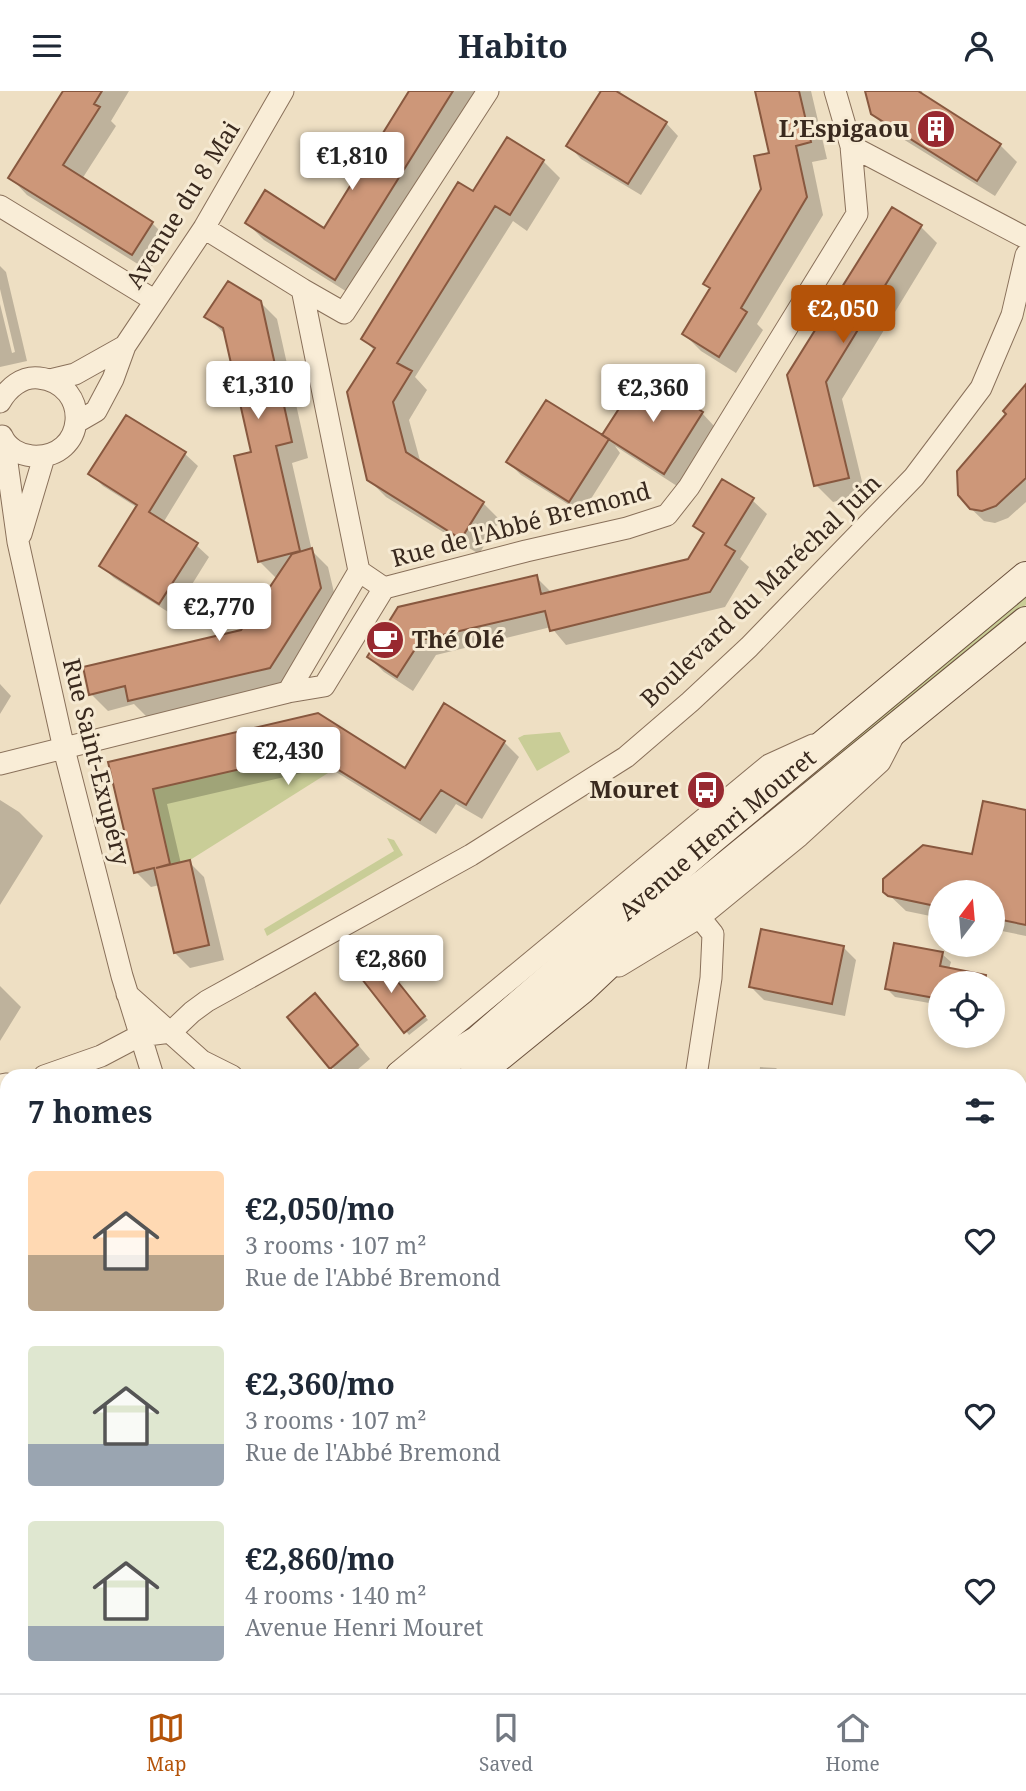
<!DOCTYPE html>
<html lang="en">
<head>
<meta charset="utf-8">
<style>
	body { margin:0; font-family:"Noto Serif",serif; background:#f2f2f3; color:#1f2937; height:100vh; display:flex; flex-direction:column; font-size:26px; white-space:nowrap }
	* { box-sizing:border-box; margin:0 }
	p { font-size:23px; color:#747a83 }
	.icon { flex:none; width:38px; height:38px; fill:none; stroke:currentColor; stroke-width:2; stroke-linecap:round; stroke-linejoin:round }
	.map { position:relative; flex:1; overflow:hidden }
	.side { position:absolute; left:0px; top:978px; width:1027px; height:625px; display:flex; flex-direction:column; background:#fff; border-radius:21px 21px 0 0; box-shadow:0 4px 10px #0003 }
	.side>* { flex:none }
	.needle { width:46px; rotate:16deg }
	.buttons { position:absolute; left:928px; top:789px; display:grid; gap:14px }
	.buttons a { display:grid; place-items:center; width:77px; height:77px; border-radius:50%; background:#fff; box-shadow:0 4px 10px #0003; font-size:35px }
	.price { position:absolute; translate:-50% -60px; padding:0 16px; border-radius:7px; background:#fff; color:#222; font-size:23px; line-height:46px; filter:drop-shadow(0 2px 4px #0008) }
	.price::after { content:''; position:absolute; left:50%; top:42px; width:21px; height:16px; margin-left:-10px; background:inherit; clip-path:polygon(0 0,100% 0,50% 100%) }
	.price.on { background:#b45309; color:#fff }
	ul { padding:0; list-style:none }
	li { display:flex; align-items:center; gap:21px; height:175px; padding:0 28px }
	li span { display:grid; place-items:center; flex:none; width:196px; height:140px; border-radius:7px; color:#555 }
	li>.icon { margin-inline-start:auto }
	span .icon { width:84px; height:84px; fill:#fffc; stroke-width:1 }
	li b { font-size:30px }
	h2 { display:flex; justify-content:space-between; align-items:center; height:84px; padding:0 28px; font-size:30px }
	header { display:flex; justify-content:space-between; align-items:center; height:91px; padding:0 28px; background:#fff; font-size:32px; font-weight:700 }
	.menu { display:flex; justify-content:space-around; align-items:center; height:98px; border-top:2px solid #e0e1e3; background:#fff; font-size:19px; color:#747a83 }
	.menu a { display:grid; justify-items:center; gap:4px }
	.menu .on { color:#b45309 }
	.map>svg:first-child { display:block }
	.green { fill:#c9cd97 }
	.shadow { fill:#0003 }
	.building { fill:#cd9779; stroke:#88583f; stroke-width:2 }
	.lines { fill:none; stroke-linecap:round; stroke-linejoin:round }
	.minor-casing { stroke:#89705a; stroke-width:23 }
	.secondary-casing { stroke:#6b513d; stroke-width:32 }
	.trunk-casing { stroke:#573f2e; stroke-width:37 }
	.minor { stroke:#f9edd7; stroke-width:21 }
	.secondary { stroke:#f9edd7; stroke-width:30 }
	.trunk { stroke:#e8b678; stroke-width:35 }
	.labels { text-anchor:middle; stroke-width:6; stroke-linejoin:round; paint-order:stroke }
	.poi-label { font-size:24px; font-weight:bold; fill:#39291e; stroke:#f6ead3; text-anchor:end }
	.street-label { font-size:24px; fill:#39291e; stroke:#f6ead3 }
</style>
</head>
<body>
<header><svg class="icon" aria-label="menu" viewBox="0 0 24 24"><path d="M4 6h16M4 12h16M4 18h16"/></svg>Habito<svg class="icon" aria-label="person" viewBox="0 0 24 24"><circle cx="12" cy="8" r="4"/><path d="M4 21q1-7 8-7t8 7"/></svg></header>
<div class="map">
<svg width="1026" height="1602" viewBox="0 0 1026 1602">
	<rect width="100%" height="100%" fill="#eedfc3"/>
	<!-- green -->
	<path class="green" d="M1026,503V514L714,770L709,764Z
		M560,641L570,661L537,680L518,647L524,644Z
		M311,662L336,677L190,769L170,774L153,698Z
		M387,747L394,749L403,764L267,845L264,838L394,760Z"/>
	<!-- shadow -->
	<path class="shadow" d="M65,0H129L111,30L116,35L82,88L152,132L169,149L149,180L27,104L11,87Z
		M411,0H480L352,204L264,149L247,132L325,139Z
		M597,0H621L619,4L666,32L678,45L641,104L581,68L569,55L601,2Z
		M756,0H811L827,68L812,71L823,124L757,233L763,239L736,282L701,260L684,243L712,199L706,193L762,99L771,63Z
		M867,0H922L923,5L1000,54L1017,71L995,105L890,40L872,23Z
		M543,70L560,87L527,140L513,130L415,286L427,299L409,329L421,373L483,412L500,429L479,463L386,406L368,388L375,260L363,248L473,102Z
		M920,135L937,152L842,308L865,403L833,411L816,394L789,285Z
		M0,175L6,181L27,270L0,276V213L12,262L15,261L0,198Z
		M260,211L277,228L308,367L292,372L312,460L328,476L337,514L287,593L147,626L134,613L108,620L91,603L242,541L277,488L259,470L253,362L226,244L207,226Z
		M1026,296V411L1008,427L995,432L984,430L962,409L958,398Z
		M547,312L609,351L604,344L702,322L714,335L677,395L615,355L620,362L582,422L521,384L508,371Z
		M126,326L185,363L198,375L163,432L196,454L209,466L173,524L114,487L101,475L138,417L103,395L91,383Z
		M752,409L767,423L740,468L749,476L725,516L566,554L551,536L436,564L413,600L384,581L369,566L536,486L551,501L689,470L705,444L696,435Z
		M0,593L11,605L0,623Z
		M318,624L405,679L504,651L519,666L482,728L456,713L436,743L328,676L167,713L181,773L189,771L204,786L224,869L190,877L175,862L160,794L151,796L136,781L110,672Z
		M0,709L19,721L43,745L0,814Z
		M1026,721V845L992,838V802H940V827L906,820L885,800L974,765Z
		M843,856L856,869L845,925L764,909L751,896Z
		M942,863L951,871L949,878L971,889L970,892H940V933L932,925L935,913L895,906L887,898Z
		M382,872L428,929L409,944L360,883Z
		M0,895L21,916L0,950Z
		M327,917L370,968L350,985H340L289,926Z
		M760,976L776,977L784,985H759Z
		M7,1057V1122L0,1123V1059Z
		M1020,1098L1026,1103V1142L1020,1141Z
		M1026,1271V1362L1020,1369V1278Z
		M1020,1445L1026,1450V1498L1020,1493Z
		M7,1467V1595L0,1598V1471Z
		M157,1596H239L240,1602H158Z
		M348,1596H431L432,1602H349Z
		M499,1596H554L555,1602H500Z
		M740,1596H812L807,1602H735Z
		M929,1596H987L995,1602H936Z"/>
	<!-- building -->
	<path class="building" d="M63,0H102L94,13L100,16L63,74L153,131L132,164L8,87Z
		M409,0H453L335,189L245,132L265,99L324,137Z
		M601,0H616L667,31L628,93L566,55Z
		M755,0H799L811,51L796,55L807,106L741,217L747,221L719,266L682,243L710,197L703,193L761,98L754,65L769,62Z
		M865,0H918L1001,53L977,90L871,23Z
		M507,46L544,69L510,124L495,115L397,272L412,280L393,311L406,361L484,411L461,448L367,389L347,301L375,257L361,248L458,91L473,100Z
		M892,116L922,134L826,291L849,387L814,395L787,284Z
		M228,190L261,210L292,351L276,355L300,460L258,471L234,365L251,361L223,237L204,226Z
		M642,282L703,321L664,383L602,344Z
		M1026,293V387L996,415L982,420L970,418L958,404L957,380L1006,323L1003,320Z
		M546,309L609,348L569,411L506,371Z
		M126,324L186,361L149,421L198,452L159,513L99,475L137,414L88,383Z
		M722,388L754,407L725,454L735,460L710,501L550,540L545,520L421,549L397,586L367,566L398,516L537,484L541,503L688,468L704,442L693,435Z
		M312,457L321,497L270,577L128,610L125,595L89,604L83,576L241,539L292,463Z
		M444,612L505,650L466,714L441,699L420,729L311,662L153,698L170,773L156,777L190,769L209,854L174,862L154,777L134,782L108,671L318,622L405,677Z
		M983,710L1026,719V834L992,827V802H940V816L888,805L883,801V788L923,754L972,763Z
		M761,838L844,855L832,913L749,896Z
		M894,852L943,861L940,875L986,884L985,892H940V908L885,898Z
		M378,866L425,925L404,942L358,883Z
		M315,902L358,954L330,978L287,926Z"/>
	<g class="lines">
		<defs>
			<path id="minor" d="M851,55L1026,147
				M0,115L154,209
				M204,137L302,198L359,480L384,497
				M302,198L344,222L488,0
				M50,289L75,283L125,255
				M0,311C8,297 22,285 39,287C92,293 87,369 32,365C20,364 7,357 2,345
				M77,331L96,320L113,288L125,255L204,137L283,0
				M4,350L18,451L64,658L122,885L153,985
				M21,443L44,366
				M384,497L526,460L627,437L667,424L689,396L857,123L851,55L835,0
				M288,601L359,480
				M0,673L288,601L324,595L384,497
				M692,817L713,843L711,887L696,985
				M619,875L700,826L799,745L880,671L894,644
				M127,903L202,970L232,985
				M397,982L769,674L813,654
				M44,985L101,965L139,945L171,941L192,921L207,910L471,764L626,666L690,611L749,556L914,386L981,297L1012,224L1026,164
				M0,994L7,993
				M1020,1213L1026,1206
				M657,1602L665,1596"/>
			<g id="secondary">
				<path id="s1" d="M401,985L438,974L478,950L711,748L1026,486"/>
				<path d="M474,985L581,898L650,833L706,792L1026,531"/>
				<path d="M599,1596L601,1602"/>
				<path d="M626,1596L628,1602"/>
			</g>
			<path id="trunk" d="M0,1290L7,1285
				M0,1366L7,1362"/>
		</defs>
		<!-- minor casing -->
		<use href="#minor" class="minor-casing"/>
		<!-- secondary casing -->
		<use href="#secondary" class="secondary-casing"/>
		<!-- trunk casing -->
		<use href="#trunk" class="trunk-casing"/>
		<!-- minor -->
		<use href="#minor" class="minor"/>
		<!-- secondary -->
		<use href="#secondary" class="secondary"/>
		<!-- trunk -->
		<use href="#trunk" class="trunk"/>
	</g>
	<!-- icons -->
	<defs>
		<symbol id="building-disc" viewBox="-11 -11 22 22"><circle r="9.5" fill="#982930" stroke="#f6ead3"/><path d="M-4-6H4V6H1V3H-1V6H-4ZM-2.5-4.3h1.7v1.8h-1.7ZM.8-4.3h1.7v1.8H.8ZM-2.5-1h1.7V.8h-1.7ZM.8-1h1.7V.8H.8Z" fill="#fff"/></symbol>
		<symbol id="cafe-disc" viewBox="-11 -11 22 22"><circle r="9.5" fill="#982930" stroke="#f6ead3"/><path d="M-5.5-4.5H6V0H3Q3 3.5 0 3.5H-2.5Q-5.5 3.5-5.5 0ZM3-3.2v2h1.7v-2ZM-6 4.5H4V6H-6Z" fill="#fff"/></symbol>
		<symbol id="bus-disc" viewBox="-11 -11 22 22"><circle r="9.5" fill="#982930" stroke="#f6ead3"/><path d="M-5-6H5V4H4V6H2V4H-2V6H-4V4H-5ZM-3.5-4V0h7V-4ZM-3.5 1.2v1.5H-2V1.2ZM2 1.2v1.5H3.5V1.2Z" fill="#fff"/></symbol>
	</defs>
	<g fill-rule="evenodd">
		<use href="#building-disc" x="914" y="16" width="44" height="44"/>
		<use href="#cafe-disc" x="363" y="527" width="44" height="44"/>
		<use href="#bus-disc" x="684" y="677" width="44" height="44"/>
	</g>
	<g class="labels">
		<!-- poi labels -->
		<g class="poi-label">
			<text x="909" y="46">L’Espigaou</text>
			<text x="412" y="557" text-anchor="start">Thé Olé</text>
			<text x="679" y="707">Mouret</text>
		</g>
		<!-- street labels -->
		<g class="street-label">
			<text transform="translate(183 114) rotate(-58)" y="8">Avenue du 8 Mai</text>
			<text transform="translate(521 434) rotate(-15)" y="8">Rue de l'Abbé Bremond</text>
			<text transform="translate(761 500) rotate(-44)" y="8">Boulevard du Maréchal Juin</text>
			<text transform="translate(96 671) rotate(76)" y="8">Rue Saint-Exupéry</text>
			<text dy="8" stroke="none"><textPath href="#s1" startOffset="401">Avenue Henri Mouret</textPath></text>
		</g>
	</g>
</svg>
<div class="buttons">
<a><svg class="needle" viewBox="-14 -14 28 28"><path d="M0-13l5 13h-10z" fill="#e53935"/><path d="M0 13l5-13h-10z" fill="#747a83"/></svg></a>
<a><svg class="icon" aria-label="locate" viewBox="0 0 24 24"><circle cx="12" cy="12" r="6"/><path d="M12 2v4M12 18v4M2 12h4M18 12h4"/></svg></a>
</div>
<b class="price" style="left:352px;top:101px">€1,810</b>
<b class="price on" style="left:843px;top:254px">€2,050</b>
<b class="price" style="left:258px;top:330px">€1,310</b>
<b class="price" style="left:653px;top:333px">€2,360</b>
<b class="price" style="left:219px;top:552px">€2,770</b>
<b class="price" style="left:288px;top:696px">€2,430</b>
<b class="price" style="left:391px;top:904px">€2,860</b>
<section class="side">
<h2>7 homes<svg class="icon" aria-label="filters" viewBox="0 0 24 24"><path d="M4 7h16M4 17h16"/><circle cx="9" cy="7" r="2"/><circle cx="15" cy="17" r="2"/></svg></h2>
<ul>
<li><span style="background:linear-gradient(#ffd9b3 60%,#b9a48a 0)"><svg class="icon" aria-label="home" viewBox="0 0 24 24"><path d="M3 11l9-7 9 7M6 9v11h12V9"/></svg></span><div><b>€2,050/mo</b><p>3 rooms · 107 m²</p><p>Rue de l'Abbé Bremond</p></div><svg class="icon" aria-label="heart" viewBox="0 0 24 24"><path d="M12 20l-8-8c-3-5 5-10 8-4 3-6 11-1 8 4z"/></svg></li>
<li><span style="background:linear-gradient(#dfe7d0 70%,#9aa5b1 0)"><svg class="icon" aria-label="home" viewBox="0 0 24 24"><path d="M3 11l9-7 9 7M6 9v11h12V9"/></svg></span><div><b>€2,360/mo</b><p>3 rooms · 107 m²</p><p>Rue de l'Abbé Bremond</p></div><svg class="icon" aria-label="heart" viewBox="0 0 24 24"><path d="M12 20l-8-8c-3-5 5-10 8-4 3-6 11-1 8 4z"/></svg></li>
<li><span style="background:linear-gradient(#dfe7d0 75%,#9aa5b1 0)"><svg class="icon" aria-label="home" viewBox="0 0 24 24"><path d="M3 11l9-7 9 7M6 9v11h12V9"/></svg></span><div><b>€2,860/mo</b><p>4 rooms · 140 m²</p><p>Avenue Henri Mouret</p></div><svg class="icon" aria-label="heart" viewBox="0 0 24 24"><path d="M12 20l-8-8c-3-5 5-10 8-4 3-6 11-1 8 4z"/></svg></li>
</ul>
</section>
</div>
<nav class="menu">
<a class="on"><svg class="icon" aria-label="map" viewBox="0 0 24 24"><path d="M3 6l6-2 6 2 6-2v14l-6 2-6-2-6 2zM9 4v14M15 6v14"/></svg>Map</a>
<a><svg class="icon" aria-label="saved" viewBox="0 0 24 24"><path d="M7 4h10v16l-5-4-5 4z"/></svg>Saved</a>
<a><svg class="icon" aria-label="home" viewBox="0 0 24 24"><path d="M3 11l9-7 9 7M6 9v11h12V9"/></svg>Home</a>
</nav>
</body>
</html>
